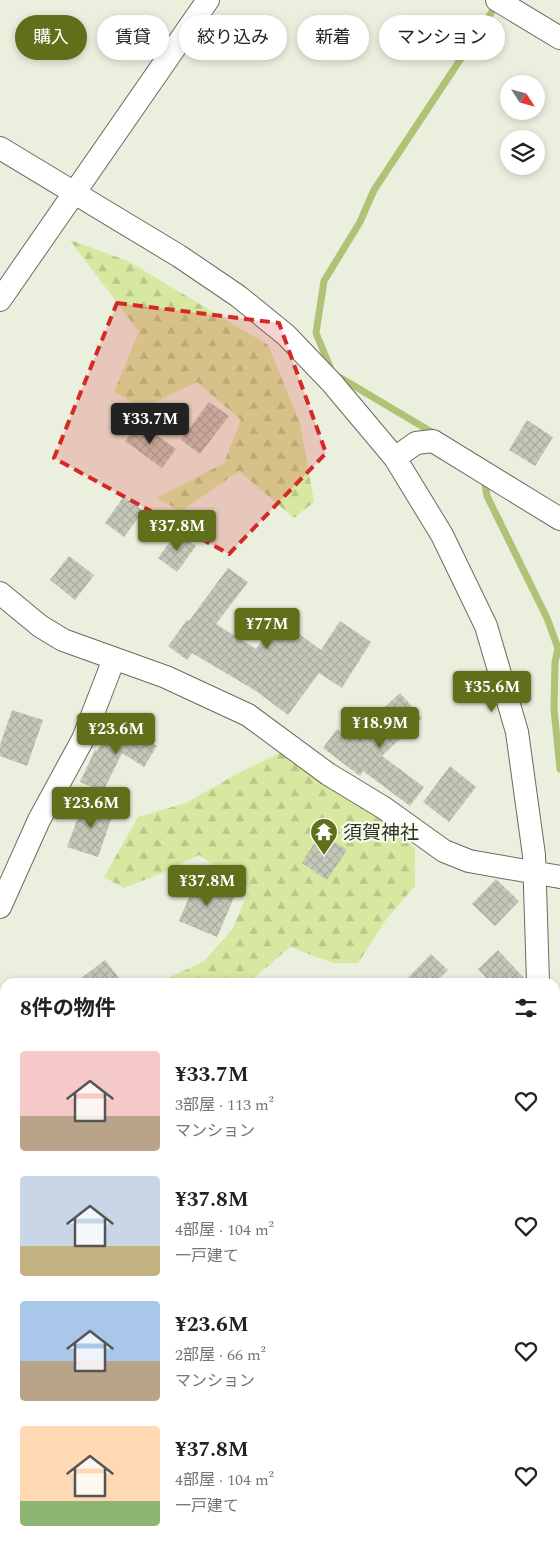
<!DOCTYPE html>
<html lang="ja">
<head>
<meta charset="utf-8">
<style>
	body { margin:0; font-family:Spectral,"Noto Sans JP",serif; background:#f6f6f6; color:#222; height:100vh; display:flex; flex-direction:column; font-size:19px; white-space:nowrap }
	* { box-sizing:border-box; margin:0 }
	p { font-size:16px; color:#767676 }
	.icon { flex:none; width:28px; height:28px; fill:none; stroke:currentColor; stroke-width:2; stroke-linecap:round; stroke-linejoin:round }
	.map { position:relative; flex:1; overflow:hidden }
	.panel { position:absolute; left:0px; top:978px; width:560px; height:571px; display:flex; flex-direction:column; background:#fff; border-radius:15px 15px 0 0; box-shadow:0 2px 8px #0003 }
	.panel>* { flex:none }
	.hud { position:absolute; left:15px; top:15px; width:530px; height:45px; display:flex; gap:10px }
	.needle { width:32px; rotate:126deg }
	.fabs { position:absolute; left:500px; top:75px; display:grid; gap:10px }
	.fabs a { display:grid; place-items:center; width:45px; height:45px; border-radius:50%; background:#fff; box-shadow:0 2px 8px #0003; font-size:25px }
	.price { position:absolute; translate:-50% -42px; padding:0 11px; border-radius:5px; background:#5f6f1a; color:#fff; font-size:16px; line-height:32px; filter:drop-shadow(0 1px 2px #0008) }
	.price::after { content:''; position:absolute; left:50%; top:30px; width:15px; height:11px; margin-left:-8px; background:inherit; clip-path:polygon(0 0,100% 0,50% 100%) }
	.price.selected { background:#222; color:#fff }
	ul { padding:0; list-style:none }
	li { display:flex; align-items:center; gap:15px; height:125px; padding:0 20px }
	li span { display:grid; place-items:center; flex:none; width:140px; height:100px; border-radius:5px; color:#555 }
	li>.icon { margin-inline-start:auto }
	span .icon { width:60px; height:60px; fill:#fffc; stroke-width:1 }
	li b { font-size:21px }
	h2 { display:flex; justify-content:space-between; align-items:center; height:60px; padding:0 20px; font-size:21px }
	.pill { padding:0 18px; border-radius:22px; background:#fff; box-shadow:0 2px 8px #0003; font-size:18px; line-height:45px }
	.pill.selected { background:#5f6f1a; color:#fff }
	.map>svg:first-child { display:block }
	.green { fill:#d7e8a1 }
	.forest { fill:url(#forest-firs) }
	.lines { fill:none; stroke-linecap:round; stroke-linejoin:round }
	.stream { stroke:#b0c275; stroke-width:7 }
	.building { fill:url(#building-cross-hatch) }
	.minor-casing { stroke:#696d5f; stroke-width:24 }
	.minor { stroke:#fff; stroke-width:22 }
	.marked { fill:#d62828; fill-opacity:0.2; stroke:#d62828; stroke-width:4; stroke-dasharray:10 6; stroke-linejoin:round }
	.labels { text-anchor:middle; stroke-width:4.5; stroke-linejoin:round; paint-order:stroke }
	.poi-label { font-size:19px; fill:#31322c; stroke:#f7fcec; text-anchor:start }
</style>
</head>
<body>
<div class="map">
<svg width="560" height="1548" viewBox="0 0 560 1548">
	<defs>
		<pattern id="forest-firs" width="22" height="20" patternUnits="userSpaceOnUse" patternTransform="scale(1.25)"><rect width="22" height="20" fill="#d7e8a1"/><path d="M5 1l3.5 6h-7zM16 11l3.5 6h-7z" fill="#b9c78b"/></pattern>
		<pattern id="building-cross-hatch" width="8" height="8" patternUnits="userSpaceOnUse" patternTransform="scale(1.25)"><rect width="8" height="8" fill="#c4c8b8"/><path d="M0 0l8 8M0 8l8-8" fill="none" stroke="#a9ac9e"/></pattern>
	</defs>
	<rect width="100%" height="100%" fill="#eaefde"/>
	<!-- green -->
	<path class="green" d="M5,1104V1191L0,1186V1108Z"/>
	<!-- forest -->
	<path class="forest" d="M70,240L128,261L268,345L300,423L314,502L294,518L239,471L181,511L157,498L224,463L241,420L197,382L143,408L114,392L139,332Z
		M279,753L317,766L384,808L415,849V886L387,918L358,963H333L290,947L249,982H160L204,961L232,930L250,888L199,855L162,873L124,888L104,877L138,817L186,803L235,775Z"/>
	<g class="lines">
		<!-- stream -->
		<path class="stream" d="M330,367L316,333L324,281L360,222L374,190L497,4
			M339,377L435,434
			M484,478L487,496L547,618L558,648L555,663L554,709L560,769"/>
	</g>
	<!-- building -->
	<path class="building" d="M209,402L229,416L200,454L181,440Z
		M527,420L553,437L535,466L509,450Z
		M139,422L176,449L162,468L125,441Z
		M124,496L143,511L124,537L105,523Z
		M177,532L196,546L177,572L158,558Z
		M69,556L94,575L75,600L50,580Z
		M228,568L248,582L216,624L256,649L279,619L321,650L340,621L371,642L342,688L319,673L288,715L256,691L192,653L187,660L168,646L187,620L189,621Z
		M400,693L422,718L382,756L424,787L410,806L363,771L360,776L323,748L337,729L350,739Z
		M12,710L43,720L27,766L0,756V745Z
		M116,721L157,746L144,767L122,753L103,792L80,782L95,750L97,751Z
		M450,766L476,787L449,822L423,802Z
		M84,801L114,811L98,857L67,847Z
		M321,833L347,850L327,880L302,863Z
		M198,876L236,893L217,937L179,921Z
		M496,879L519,901L495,926L472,904Z
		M498,950L525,979V982H490L478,969Z
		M431,954L448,970L436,982H404Z
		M105,960L122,982H76Z"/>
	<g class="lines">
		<defs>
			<path id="minor" d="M497,0L560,38
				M0,148L179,256L238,296L286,335L332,383L395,458L416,443L433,441L560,519
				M0,300L208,0
				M395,458L442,535L486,626L517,732L534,855L538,982
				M0,593L40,626L63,640L166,677L248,715L328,774L384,808L444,851L469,861L560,877
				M0,907L39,820L83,739L114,659
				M0,1005L5,1011
				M555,1115L560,1143
				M555,1176L560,1170
				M555,1490L560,1493
				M0,1524L5,1518"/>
		</defs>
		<!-- minor casing -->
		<use href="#minor" class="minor-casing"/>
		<!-- minor -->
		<use href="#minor" class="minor"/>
	</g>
	<!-- marked area -->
	<path class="marked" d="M117,303L279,323L326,453L229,554L54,458Z"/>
	<!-- icons -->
	<defs>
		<symbol id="temple-pin" viewBox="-11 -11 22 30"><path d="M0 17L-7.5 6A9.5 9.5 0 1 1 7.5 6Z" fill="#5f6f1a" stroke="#f7fcec"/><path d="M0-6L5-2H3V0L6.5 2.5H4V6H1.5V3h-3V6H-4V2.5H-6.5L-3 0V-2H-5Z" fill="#fff"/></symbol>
	</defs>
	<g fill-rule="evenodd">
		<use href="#temple-pin" x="308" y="816" width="32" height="43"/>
	</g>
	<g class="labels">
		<!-- poi labels -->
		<g class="poi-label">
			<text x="343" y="839">須賀神社</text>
		</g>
	</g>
</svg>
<div class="fabs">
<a><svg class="needle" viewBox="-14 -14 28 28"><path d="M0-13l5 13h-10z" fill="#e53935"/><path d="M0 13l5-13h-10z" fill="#767676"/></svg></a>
<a><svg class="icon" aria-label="layers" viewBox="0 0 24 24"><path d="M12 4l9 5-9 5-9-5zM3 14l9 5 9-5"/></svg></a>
</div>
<b class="price selected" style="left:150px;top:445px">¥33.7M</b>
<b class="price" style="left:177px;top:552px">¥37.8M</b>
<b class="price" style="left:267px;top:650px">¥77M</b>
<b class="price" style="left:492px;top:713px">¥35.6M</b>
<b class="price" style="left:380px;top:749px">¥18.9M</b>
<b class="price" style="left:116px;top:755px">¥23.6M</b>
<b class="price" style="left:91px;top:829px">¥23.6M</b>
<b class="price" style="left:207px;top:907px">¥37.8M</b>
<div class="hud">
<a class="pill selected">購入</a>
<a class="pill">賃貸</a>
<a class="pill">絞り込み</a>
<a class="pill">新着</a>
<a class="pill">マンション</a>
</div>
<section class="panel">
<h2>8件の物件<svg class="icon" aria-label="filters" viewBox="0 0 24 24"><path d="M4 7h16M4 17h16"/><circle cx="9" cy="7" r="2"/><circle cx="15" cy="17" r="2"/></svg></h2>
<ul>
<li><span style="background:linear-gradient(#f6c9c9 65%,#b9a48a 0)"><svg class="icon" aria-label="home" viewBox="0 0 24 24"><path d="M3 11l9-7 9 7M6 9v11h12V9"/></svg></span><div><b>¥33.7M</b><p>3部屋 · 113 m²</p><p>マンション</p></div><svg class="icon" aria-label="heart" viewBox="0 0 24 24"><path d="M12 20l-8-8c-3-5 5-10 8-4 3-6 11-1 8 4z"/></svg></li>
<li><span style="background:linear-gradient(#c9d6e8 70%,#c2b280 0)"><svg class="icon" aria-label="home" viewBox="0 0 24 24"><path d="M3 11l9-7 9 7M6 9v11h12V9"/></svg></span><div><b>¥37.8M</b><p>4部屋 · 104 m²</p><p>一戸建て</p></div><svg class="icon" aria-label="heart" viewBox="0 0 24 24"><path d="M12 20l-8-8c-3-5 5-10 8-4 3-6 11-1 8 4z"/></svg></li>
<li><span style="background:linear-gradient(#a9c7e8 60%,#b9a48a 0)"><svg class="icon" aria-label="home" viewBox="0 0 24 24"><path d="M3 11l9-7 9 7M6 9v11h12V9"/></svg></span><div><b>¥23.6M</b><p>2部屋 · 66 m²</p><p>マンション</p></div><svg class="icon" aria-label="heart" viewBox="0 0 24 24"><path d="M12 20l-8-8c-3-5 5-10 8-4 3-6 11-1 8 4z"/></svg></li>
<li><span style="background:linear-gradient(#ffd9b3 75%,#8fb573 0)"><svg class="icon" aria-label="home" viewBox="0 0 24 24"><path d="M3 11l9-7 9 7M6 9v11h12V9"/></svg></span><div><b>¥37.8M</b><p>4部屋 · 104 m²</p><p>一戸建て</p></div><svg class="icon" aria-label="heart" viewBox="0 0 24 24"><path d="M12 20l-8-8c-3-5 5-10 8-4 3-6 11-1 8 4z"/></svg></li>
</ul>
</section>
</div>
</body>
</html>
